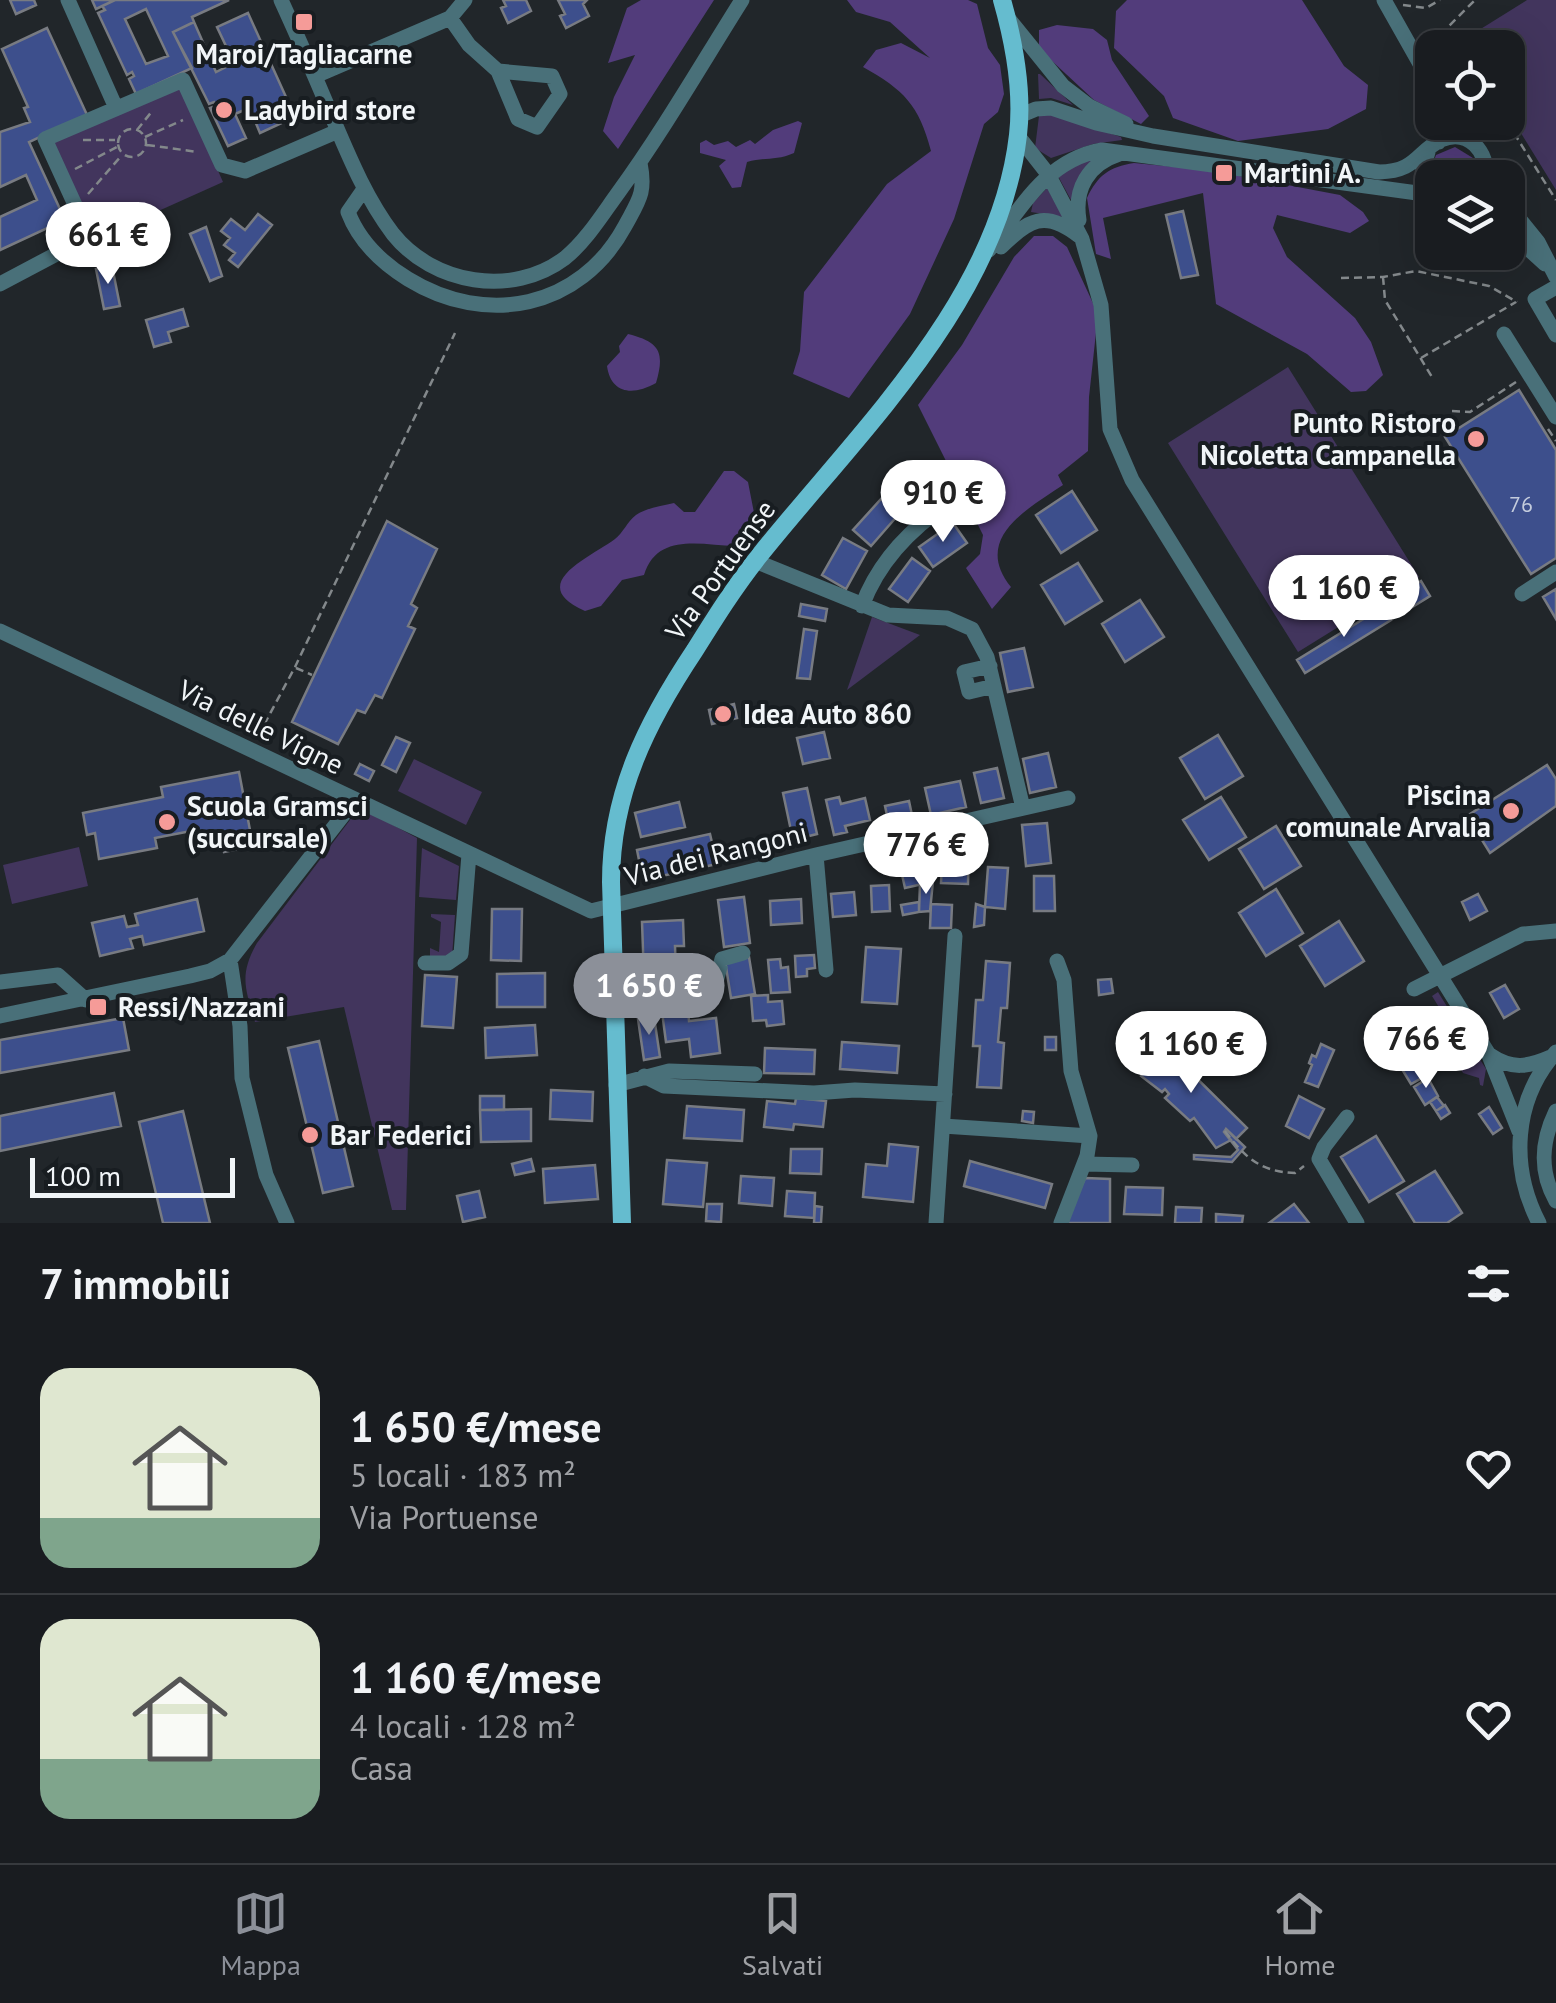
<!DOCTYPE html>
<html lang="it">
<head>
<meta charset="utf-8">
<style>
	body { margin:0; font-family:"PT Sans",sans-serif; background:#222529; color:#f1f3f6; height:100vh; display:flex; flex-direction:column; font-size:38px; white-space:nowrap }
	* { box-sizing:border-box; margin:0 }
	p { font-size:32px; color:#9fa1a5 }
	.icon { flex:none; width:55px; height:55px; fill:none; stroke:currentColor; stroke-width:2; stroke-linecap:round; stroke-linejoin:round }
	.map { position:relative; height:1223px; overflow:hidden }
	.panel { display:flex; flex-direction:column; background:#191c20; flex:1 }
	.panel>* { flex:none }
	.controls { position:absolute; left:1415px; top:30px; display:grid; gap:20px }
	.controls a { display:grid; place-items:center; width:110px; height:110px; border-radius:20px; background:#191c20; box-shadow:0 10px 40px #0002,0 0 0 2px #373a3e; font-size:50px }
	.scale { position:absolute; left:30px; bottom:25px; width:205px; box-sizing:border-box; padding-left:10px; border:5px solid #f1f5f8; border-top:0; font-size:28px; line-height:35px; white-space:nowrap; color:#f1f5f8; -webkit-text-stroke:8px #181d21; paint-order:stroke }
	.price { position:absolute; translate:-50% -85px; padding:0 22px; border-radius:35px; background:#fff; color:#222; font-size:32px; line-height:65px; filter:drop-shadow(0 2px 5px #0008) }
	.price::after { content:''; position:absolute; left:50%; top:60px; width:30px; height:22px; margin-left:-15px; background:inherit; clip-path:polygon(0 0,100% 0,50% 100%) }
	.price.on { background:#8c9099; color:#fff }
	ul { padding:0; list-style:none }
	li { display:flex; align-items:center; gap:30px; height:250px; padding:0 40px }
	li+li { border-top:2px solid #373a3e }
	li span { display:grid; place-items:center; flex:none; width:280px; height:200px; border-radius:30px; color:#555 }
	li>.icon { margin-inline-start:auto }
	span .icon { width:120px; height:120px; fill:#fffc; stroke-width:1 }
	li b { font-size:42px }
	h2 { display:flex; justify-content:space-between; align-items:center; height:120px; padding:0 40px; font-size:42px }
	.tabs { display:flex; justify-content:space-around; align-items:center; height:140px; border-top:2px solid #373a3e; background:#191c20; font-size:28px; color:#9fa1a5 }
	.tabs a { display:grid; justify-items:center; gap:5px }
	.tabs .on { color:#8c9099 }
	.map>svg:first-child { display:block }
	.green { fill:#42355d }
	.forest { fill:#523c7b }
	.building { fill:#3d4f8c; stroke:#787b82; stroke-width:2.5; fill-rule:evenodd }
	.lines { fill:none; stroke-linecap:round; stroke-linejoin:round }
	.path { stroke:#83888b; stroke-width:2.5; stroke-dasharray:8 5; stroke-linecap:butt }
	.minor { stroke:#497079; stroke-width:15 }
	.major { stroke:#65bccf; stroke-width:18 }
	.poi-dot { fill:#f59b98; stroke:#181d21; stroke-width:4 }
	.labels { text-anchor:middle; stroke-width:8; stroke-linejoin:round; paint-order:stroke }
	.number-label { font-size:22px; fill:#c4ccdd }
	.poi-label { font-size:28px; font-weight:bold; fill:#f1f5f8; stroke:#181d21; text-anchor:start }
	.street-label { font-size:28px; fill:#f1f5f8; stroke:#181d21 }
</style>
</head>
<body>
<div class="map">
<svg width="1556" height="1223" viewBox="0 0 1556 1223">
	<rect width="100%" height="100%" fill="#21262a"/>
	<!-- green -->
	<path class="green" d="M1527,0H1556V190L1508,112V48L1468,47L1463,40Z
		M1038,74H1040L1073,105L1051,98L1039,99Z
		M180,84L223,182L96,239L52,141Z
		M1045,112L1121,137L1122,140L1093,144L1051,158L1035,148L1039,116Z
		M1082,159L1092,160L1071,200L1058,176Z
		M1047,188L1063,217L1031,212L1033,203Z
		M1288,367L1419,577L1298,652L1168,443Z
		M872,617L920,635L847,690Z
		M414,759L482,792L466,825L398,791Z
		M367,811L417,838L406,1210H392L344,1007L255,1022C245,988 239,975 257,943L356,812Z
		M79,847L88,886L12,904L3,865Z
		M422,848L459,866L456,900L419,897Z
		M431,914L455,915L452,957H430V948L439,952L441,922L431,917Z
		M1438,992L1486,1069L1483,1086L1480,1085L1479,1078L1463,1073L1446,1046L1458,1038L1432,996Z"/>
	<!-- forest -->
	<path class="forest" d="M641,0H714L618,149L603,131L614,97L635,55L608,63L627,8Z
		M847,0H968L977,4L988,48L1000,65L1004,94L998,112L984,124L954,219L910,314L849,398L793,374L800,351L804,292L887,184L931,151C919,105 904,90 863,67L876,50L901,43L930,58L890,22L856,12Z
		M1127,0H1302L1344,66L1368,85L1366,109L1328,129L1238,141L1173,118L1164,96L1114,48L1116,11Z
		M1057,25L1093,29L1107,40L1112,60L1149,116L1141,124L1094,100L1039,49V30Z
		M798,121L802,123L794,153C776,161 764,157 747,162L741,187L732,188L719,166L726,160L700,153V143L706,140L714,145L728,141L736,147L750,140L755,144L773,130Z
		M1455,147L1473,158L1475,177H1433L1431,169L1436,155Z
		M1134,163L1207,170L1340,195L1363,212L1369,221L1350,233L1277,215L1273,228L1287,257L1355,318L1371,342L1383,375L1366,391L1351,392L1307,354L1216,304L1203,193L1103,218L1111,259L1096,254L1087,198C1098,175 1109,167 1134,163Z
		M1034,236H1053L1067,247L1098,314L1089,397L1088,451L1058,475L1063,485C1027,509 972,539 1011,587L992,609L966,568L980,554L983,535L918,405L962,345L1014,257Z
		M628,334C660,342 665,352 656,383C633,396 611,394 607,366L620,352L619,346Z
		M724,471H734L748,482L756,523L735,546C702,545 657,532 644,575L622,580L601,606L585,611C524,584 591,557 615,539C623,533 627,522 636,515C646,508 662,506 674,503L684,512H695Z"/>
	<!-- building -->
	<path class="building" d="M10,0H34L36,5L16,14Z
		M92,0H115L96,9Z
		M115,0H229L192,17L194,22L173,32L192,68L136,94L129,79L134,76L132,72L127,75L98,13L105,10L102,6ZM146,9L168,56L146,64L125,19Z
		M503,0H526L531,11L508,23L501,8L506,6Z
		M558,0H587L583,4L589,16L566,28L560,16L565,14Z
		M248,13L295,117L260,133L250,109L242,111L235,114L246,138L228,146L210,108L216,106L214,102L209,104L173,32L194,22L216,72L234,63L217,27Z
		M47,28L87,115L29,142L65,220L0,250V217L37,200L26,175L0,187V132L30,122L24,108L28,107L2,49Z
		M1183,211L1198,275L1181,278L1166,215Z
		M258,214L272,225L238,267L229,260L235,253L224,245L230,238L221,231L231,219L245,230Z
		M206,227L222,276L210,281L190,234Z
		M112,266L120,306L104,309L96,269Z
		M183,309L188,326L168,332L171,342L154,347L146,320Z
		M1519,390L1556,450V558L1531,574L1445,437Z
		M923,465L939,488L904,511L889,488Z
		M1072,491L1097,530L1061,553L1036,515Z
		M881,499L899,514L871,546L853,530Z
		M387,521L437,549L411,604L417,608L408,626L415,629L382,698L375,695L365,713L357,710L338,744L292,722Z
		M953,523L967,543L933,567L919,547Z
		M843,538L867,551L846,589L822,575Z
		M912,558L930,571L908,602L889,589Z
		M1078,563L1102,601L1065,624L1041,585Z
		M1421,581L1430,596L1401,614L1392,599Z
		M1556,589V619L1543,597Z
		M1140,600L1164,637L1125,662L1102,624Z
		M801,604L827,609L825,621L799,616Z
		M1383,607L1391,620L1305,673L1297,660Z
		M804,629L817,631L810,679L797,678Z
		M1024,648L1033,687L1008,692L1000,653Z
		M734,704L737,718L712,724L709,710Z
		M824,732L830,758L803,764L797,738Z
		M1218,735L1243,776L1205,799L1180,758Z
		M396,737L410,743L396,772L382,765Z
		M1048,753L1056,787L1030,793L1023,759Z
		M360,764L374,771L369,781L355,774Z
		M1547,765L1556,779V806L1490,853L1467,816Z
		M997,768L1004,798L981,803L974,773Z
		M239,772L253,846L224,852L221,838L193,844L191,831L155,838L157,848L99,859L95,833L87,835L83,813L163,797L161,787Z
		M960,781L966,807L931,815L925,788Z
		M807,788L817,834L793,840L783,793Z
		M839,797L841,804L865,798L870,820L845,826L847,832L834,835L826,800Z
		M1221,797L1246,837L1209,860L1183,820Z
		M909,801L913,820L889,825L885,806Z
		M679,802L685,827L641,837L635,813Z
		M1047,823L1051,863L1026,866L1022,825Z
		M1276,826L1301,866L1264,889L1239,849Z
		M710,834L717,864L643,880L637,850Z
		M943,844L969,845L968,884L941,883Z
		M923,851L927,883L905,888L898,857Z
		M988,867L1008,868L1005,909L985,907Z
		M1034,876H1054L1055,911H1034Z
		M933,881L930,911L919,912L920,884Z
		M889,885L890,911L872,912L871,886Z
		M1276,889L1303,933L1266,956L1239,913Z
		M854,892L856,915L833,917L831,894Z
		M1478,894L1487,911L1470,920L1462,902Z
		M744,897L750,943L724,947L718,900Z
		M197,899L204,931L144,945L142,936L130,939L133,948L100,956L92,923L124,916L127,927L138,925L135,914Z
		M801,899L802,923L771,925L770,901Z
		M919,902V912L903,915L901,905Z
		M931,904L952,905L951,928H930Z
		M976,904L985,907L984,925L974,927Z
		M492,909H522L521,961L491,960Z
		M683,920L684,946H675L676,975L644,977L642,922Z
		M1339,921L1364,961L1325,986L1300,946Z
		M866,947L901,949L897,1004L862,1002Z
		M814,955L815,968L807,969V976L796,977L795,956Z
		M749,957L755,994L731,998L725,961Z
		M780,959L781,968L788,967L790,992L771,993L768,960Z
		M986,961L1010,963L1007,1008H1001L998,1042L1004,1043L1001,1088L977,1087L980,1046H973L976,1000H983Z
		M545,973V1007H497V974Z
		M425,975L457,977L453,1028L422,1026Z
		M589,977H597L598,998L590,999Z
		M1111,979L1113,993L1099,995L1098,980Z
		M1505,985L1519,1009L1504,1018L1490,993Z
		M768,995V1002L782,1001L784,1024L767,1026L766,1020L753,1021L751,996Z
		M688,1009L689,1021L716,1018L720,1053L691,1057L689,1039L666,1042L662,1012Z
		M654,1017L660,1057L644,1060L638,1019Z
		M123,1018L129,1050L0,1073V1040Z
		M535,1025L537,1055L486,1058L485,1028Z
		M1394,1028L1400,1039L1385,1049L1379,1038Z
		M1045,1037H1056V1050H1045Z
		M319,1041L353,1186L323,1193L288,1048Z
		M1159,1041L1247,1128L1236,1139L1226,1129L1224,1132L1231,1140L1216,1148L1194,1118L1190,1121L1165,1098L1169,1094L1165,1089L1162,1092L1141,1076L1149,1061H1157L1148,1052Z
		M842,1042L899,1046L897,1073L840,1069Z
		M1321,1044L1334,1050L1318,1087L1305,1082L1312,1065L1309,1063L1312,1055L1316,1057Z
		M1412,1045L1429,1074L1411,1084L1394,1056Z
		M765,1048L815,1050L814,1074L764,1073Z
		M1428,1078L1438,1096L1425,1105L1414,1087Z
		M551,1090L593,1092L592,1121L550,1119Z
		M114,1093L121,1126L0,1151V1116Z
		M480,1096H504V1110H480Z
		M1299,1096L1324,1109L1309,1138L1286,1126Z
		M1437,1097L1444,1106L1436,1111L1430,1102Z
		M796,1098L826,1101L823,1127L794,1124L793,1130L764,1127L767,1101L795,1104Z
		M1445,1105L1450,1113L1441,1119L1436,1111Z
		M687,1106L744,1110L742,1141L684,1138Z
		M1489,1107L1502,1128L1493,1134L1479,1114Z
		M531,1109V1141L481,1142L480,1110Z
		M183,1111L210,1223H163L139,1122Z
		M1023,1111L1034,1112L1033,1123L1022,1121Z
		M1226,1129L1245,1147L1232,1162L1194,1159V1155L1231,1157L1238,1150L1224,1132Z
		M1376,1136L1404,1181L1369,1202L1341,1157Z
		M889,1144L918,1147L913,1202L863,1197L866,1164L887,1166Z
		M791,1149H822L821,1174L790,1173Z
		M531,1159L534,1171L515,1175L512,1164Z
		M667,1160L707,1163L703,1207L663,1204Z
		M970,1161L1052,1184L1045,1208L964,1186Z
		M595,1165L598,1199L545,1203L543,1169Z
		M1435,1171L1462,1213L1447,1223H1415L1397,1194Z
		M741,1176L774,1178L772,1206L739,1203Z
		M1085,1178L1110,1179V1223H1065Z
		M1126,1187L1163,1188L1162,1215L1124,1214Z
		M479,1191L485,1217L463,1222L457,1196Z
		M787,1191L815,1193L814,1218L785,1216Z
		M707,1204H722L721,1222L706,1221Z
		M1294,1204L1309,1223H1269Z
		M815,1206L822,1207L821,1223H814Z
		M1176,1207L1202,1208L1201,1223H1175Z
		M1216,1214L1243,1216L1242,1223H1216Z"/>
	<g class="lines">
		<!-- path -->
		<path class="path" d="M1403,5L1426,8L1440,0
			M1461,48L1449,26L1475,0
			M1507,122L1556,200
			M118 143a14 14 0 1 1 28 0a14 14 0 1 1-28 0Z
			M137,130L153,110
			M145,137L183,120
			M83,140H115
			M147,145L198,152
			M75,169L117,147
			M88,194L122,155
			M1383,277L1385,300L1432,377
			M1341,278L1383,277L1416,271L1489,286L1517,302
			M1421,358L1516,302
			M1452,411L1470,412L1516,382
			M1548,429L1556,441
			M296,668L312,675
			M258,736L295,667L455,333
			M1225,1131C1244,1157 1261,1172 1295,1173L1304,1166"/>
		<!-- minor -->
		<path class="minor" d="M68,0L116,108
			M281,0C298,37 314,74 330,112C348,154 365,197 393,234C433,284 512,298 565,258C586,241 602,215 618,193C663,131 701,65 742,0
			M1384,0L1432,85
			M450,18L469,45L498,71L518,119L537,127L560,94L552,76L498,71
			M1008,18L1063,86L1089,106L1126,124
			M315,76L450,18L465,0
			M1019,116L1036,109L1051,108L1096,123L1153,136L1379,172C1417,171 1415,153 1441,140C1468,128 1489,152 1486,178
			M1018,136L1048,174L1082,239L1101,305L1110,429L1132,480L1488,1053L1519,1131
			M1439,142L1444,122
			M1428,152L1423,170L1432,192
			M364,189L348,212C359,241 382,263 408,279C486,327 580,309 625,226C639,200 646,193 640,163
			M1508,205L1538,242L1556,277
			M1079,220C1074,189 1088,164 1119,154
			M1508,230L1545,264
			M1001,247C1028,220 1045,209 1079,236
			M989,250C1021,208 1046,160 1102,150L1432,195
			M0,284L81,241L86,229L45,139L183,80L222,165L245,171L338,131
			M1556,287L1535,299L1556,335
			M1504,334L1556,417
			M755,561L888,615L947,618L972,629L987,657L1023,808
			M1522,594L1556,572
			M862,606C879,560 912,527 952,501
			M0,631L591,911L816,855L1068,798
			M990,666L964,672L969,692L994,686
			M816,855L826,970
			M230,960L240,1026L242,1078L266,1175L287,1223
			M1057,961L1064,980L1071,1071L1090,1136
			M425,963H448L461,954L469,854
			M0,982L58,975L86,1000
			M1414,989L1523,934L1556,931
			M647,1011L663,998L716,982L722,959L743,953
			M0,1016L190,976L210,971L230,960L355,800
			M1490,1055C1512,1070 1528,1067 1551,1057
			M644,1076L664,1086L814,1093L855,1090L945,1094
			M616,1085L669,1071L755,1074
			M1556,1111C1541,1142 1539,1171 1556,1201
			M1347,1117L1324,1147L1319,1159L1357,1223
			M943,1126L1090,1136L1087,1156L1061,1223
			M1084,1164L1132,1165
			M936,1223L955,936
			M1539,1223C1510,1167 1513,1100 1556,1052"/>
		<!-- major -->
		<path class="major" d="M622,1223L611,882C611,793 647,722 695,650C715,618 735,586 759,556C858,432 999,301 1018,135C1023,91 1014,42 1002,0"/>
	</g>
	<!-- markers -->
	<g class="poi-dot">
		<rect x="294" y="12" width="20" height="20" rx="5"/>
		<circle cx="224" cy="110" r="10"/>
		<rect x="1214" y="163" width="20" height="20" rx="5"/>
		<circle cx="1476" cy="439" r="10"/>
		<circle cx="723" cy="714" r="10"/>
		<circle cx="1511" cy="811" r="10"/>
		<circle cx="167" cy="822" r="10"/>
		<rect x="88" y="997" width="20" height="20" rx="5"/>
		<circle cx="310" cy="1135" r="10"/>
	</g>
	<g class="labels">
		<!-- number labels -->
		<g class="number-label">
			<text x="1521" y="512">76</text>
		</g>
		<!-- poi labels -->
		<g class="poi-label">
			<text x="304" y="64" text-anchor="middle">Maroi/Tagliacarne</text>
			<text x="244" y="120">Ladybird store</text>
			<text x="1244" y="183">Martini A.</text>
			<text x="1456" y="433" text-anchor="end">Punto Ristoro<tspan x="1456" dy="32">Nicoletta Campanella</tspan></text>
			<text x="743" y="724">Idea Auto 860</text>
			<text x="1491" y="805" text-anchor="end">Piscina<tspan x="1491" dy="32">comunale Arvalia</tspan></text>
			<text x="187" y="816">Scuola Gramsci<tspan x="187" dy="32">(succursale)</tspan></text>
			<text x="118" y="1017">Ressi/Nazzani</text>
			<text x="330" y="1145">Bar Federici</text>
		</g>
		<!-- street labels -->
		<g class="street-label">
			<text transform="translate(720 570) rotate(-54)" y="10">Via Portuense</text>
			<text transform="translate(261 727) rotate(26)" y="10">Via delle Vigne</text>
			<text transform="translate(716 854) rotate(-14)" y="10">Via dei Rangoni</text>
		</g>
	</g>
</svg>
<div class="controls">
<a><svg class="icon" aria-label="locate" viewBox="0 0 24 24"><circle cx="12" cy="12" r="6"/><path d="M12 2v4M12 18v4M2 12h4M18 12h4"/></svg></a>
<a><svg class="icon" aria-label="layers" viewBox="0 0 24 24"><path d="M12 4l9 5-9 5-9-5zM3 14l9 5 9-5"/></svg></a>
</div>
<div class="scale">100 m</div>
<b class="price" style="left:108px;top:287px">661 €</b>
<b class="price" style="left:943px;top:545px">910 €</b>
<b class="price" style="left:1344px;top:640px">1 160 €</b>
<b class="price" style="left:926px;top:897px">776 €</b>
<b class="price on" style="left:649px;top:1038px">1 650 €</b>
<b class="price" style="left:1426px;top:1091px">766 €</b>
<b class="price" style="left:1191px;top:1096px">1 160 €</b>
</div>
<section class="panel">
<h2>7 immobili<svg class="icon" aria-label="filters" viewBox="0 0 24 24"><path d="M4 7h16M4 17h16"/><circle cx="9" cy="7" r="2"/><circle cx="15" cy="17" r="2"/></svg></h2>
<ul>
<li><span style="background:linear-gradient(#dfe7d0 75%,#7fa58c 0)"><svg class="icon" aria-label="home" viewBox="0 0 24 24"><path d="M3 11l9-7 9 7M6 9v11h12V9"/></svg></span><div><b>1 650 €/mese</b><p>5 locali · 183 m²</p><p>Via Portuense</p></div><svg class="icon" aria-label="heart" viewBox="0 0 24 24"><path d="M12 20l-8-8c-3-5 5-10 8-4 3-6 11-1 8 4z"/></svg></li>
<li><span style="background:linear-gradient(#dfe7d0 70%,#7fa58c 0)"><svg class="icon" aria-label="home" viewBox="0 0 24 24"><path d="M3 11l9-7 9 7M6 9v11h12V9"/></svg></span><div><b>1 160 €/mese</b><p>4 locali · 128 m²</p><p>Casa</p></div><svg class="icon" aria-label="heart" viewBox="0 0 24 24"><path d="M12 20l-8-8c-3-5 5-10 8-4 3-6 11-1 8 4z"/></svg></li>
</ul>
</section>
<nav class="tabs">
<a class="on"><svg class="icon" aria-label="map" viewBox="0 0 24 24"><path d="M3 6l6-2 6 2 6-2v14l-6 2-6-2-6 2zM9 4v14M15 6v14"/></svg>Mappa</a>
<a><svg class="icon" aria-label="saved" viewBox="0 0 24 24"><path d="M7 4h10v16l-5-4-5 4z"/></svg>Salvati</a>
<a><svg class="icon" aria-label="home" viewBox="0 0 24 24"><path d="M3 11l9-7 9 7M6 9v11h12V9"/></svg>Home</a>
</nav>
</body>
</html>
